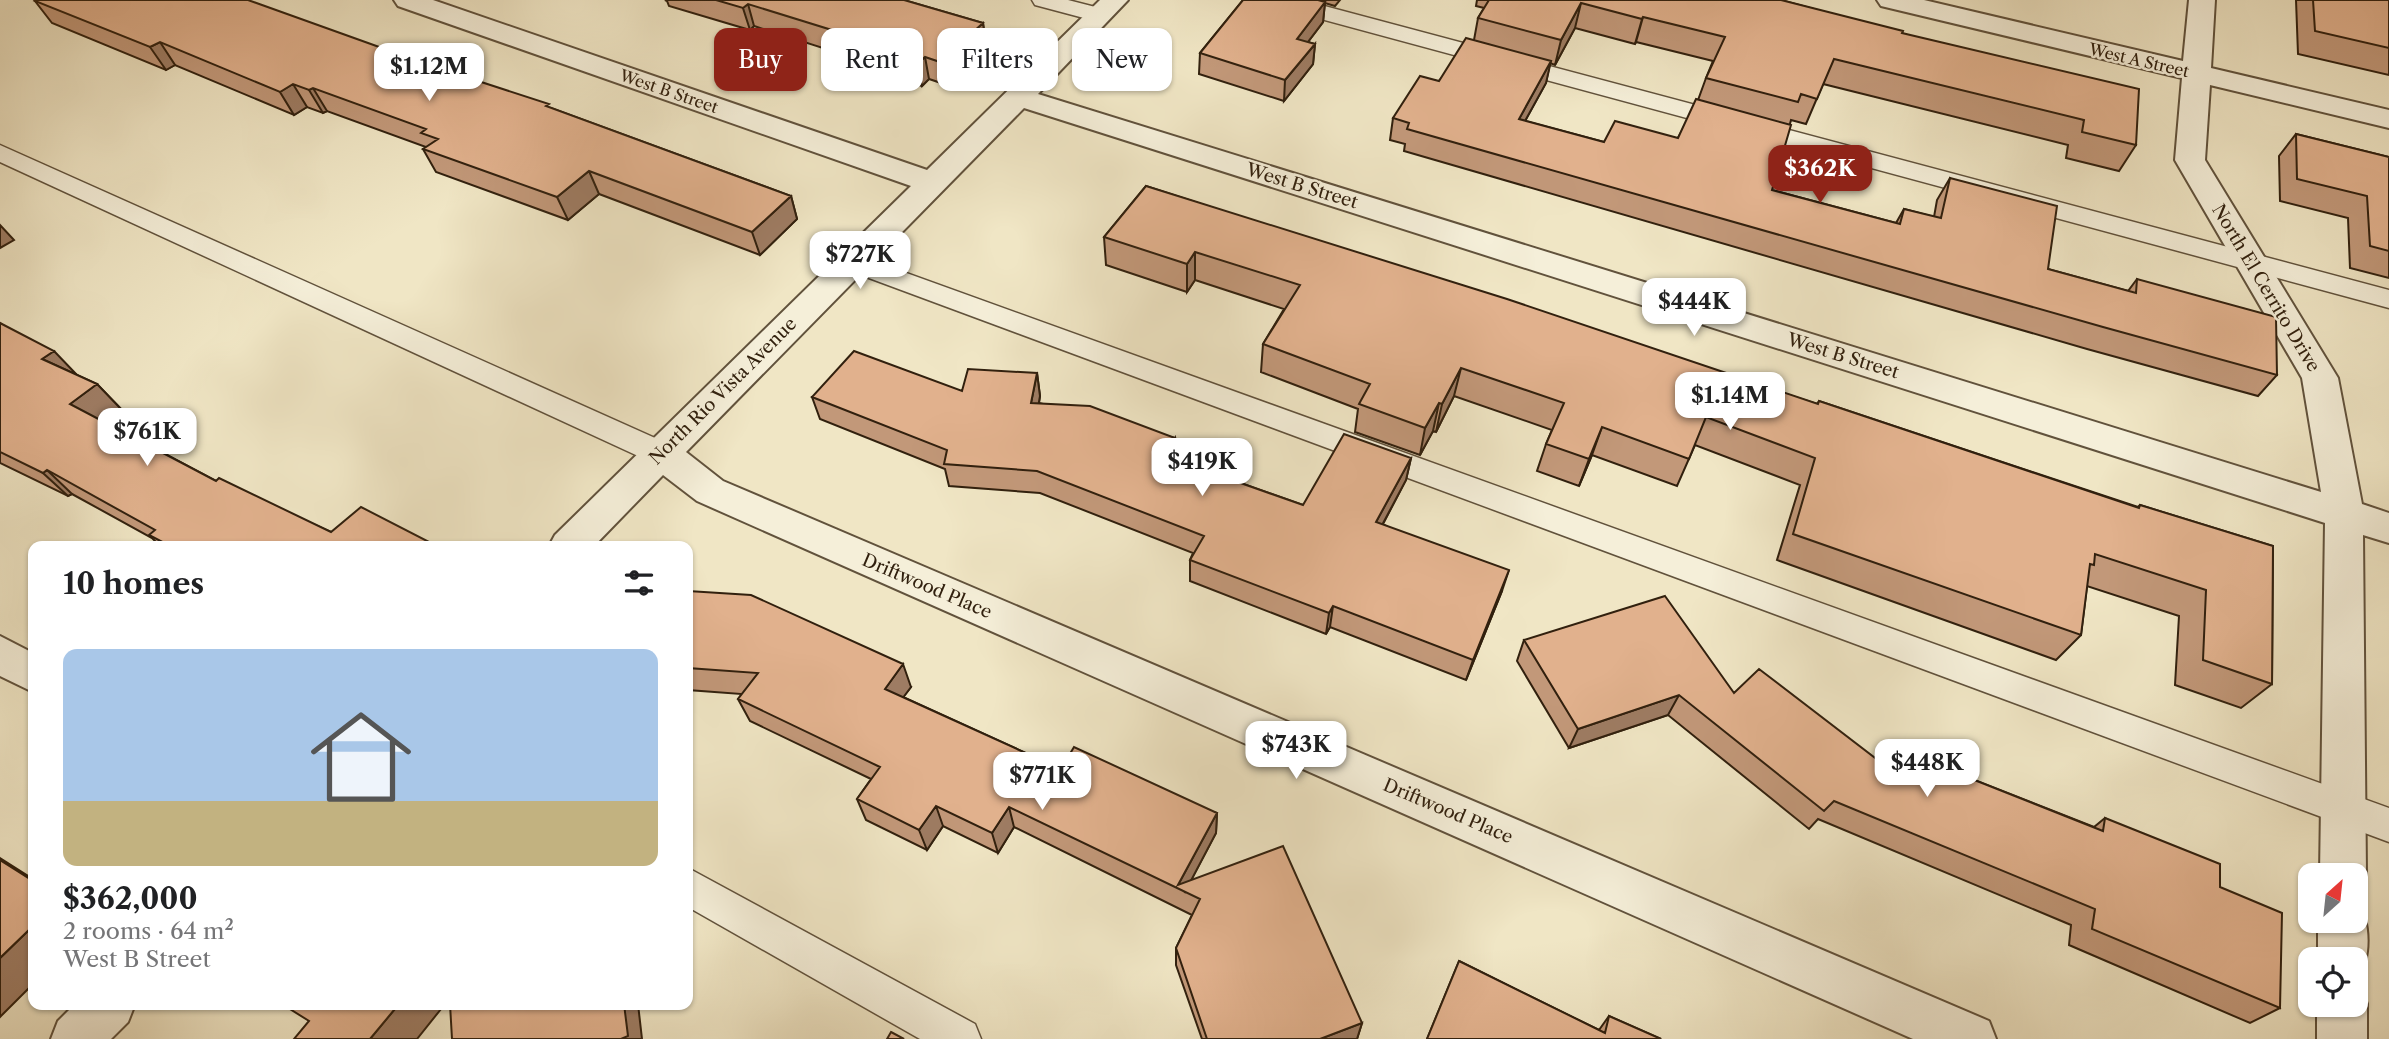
<!DOCTYPE html>
<html lang="en">
<head>
<meta charset="utf-8">
<style>
	body { margin:0; font-family:"Libre Caslon Text",serif; background:#f6f6f6; color:#202124; height:100vh; display:flex; flex-direction:column; font-size:26px; white-space:nowrap }
	* { box-sizing:border-box; margin:0 }
	p { font-size:23px; color:#757577 }
	.icon { flex:none; width:38px; height:38px; fill:none; stroke:currentColor; stroke-width:2; stroke-linecap:round; stroke-linejoin:round }
	.map { position:relative; flex:1; overflow:hidden }
	.sheet { position:absolute; left:28px; top:541px; width:665px; height:469px; display:flex; flex-direction:column; background:#fff; border-radius:14px; box-shadow:0 2px 5px #0004 }
	.sheet>* { flex:none }
	.guide { position:absolute; left:714px; top:28px; width:665px; height:63px; display:flex; gap:14px }
	.needle { width:46px; rotate:27deg }
	.controls { position:absolute; left:2298px; top:863px; display:grid; gap:14px }
	.controls a { display:grid; place-items:center; width:70px; height:70px; border-radius:14px; background:#fff; box-shadow:0 2px 5px #0004; font-size:35px }
	.price { position:absolute; translate:-50% -60px; padding:0 16px; border-radius:14px; background:#fff; color:#222; font-size:23px; line-height:46px; filter:drop-shadow(0 2px 4px #0008) }
	.price::after { content:''; position:absolute; left:50%; top:42px; width:21px; height:16px; margin-left:-10px; background:inherit; clip-path:polygon(0 0,100% 0,50% 100%) }
	.price.current { background:#8f2418; color:#fff }
	ul { padding:0; list-style:none }
	li { display:grid; align-content:center; gap:14px; height:371px; padding:0 35px }
	li+li { border-top:2px solid #e0e0e0 }
	li span { display:grid; place-items:center; height:217px; border-radius:14px; color:#555 }
	li>.icon { margin-inline-start:auto }
	span .icon { width:126px; height:126px; fill:#fffc; stroke-width:1 }
	li b { font-size:30px }
	h2 { display:flex; justify-content:space-between; align-items:center; height:84px; padding:0 35px; font-size:30px }
	.tag { padding:0 24px; border-radius:14px; background:#fff; box-shadow:0 2px 5px #0004; font-size:24px; line-height:63px }
	.tag.current { background:#8f2418; color:#fff }
	.map>svg:first-child { display:block }
	.lines { fill:none; stroke-linecap:round; stroke-linejoin:round }
	.lane-casing { stroke:#61523c; stroke-width:3 }
	.street-casing { stroke:#61523c; stroke-width:4 }
	.lane { fill:#f5efd9; fill-rule:evenodd }
	.street { fill:#f5efd9; fill-rule:evenodd }
	.wall { fill:#c29879; stroke:#31200e; stroke-width:2; fill-rule:evenodd }
	.shaded-wall { fill:#9e7c63; stroke:#31200e; stroke-width:2 }
	.building { fill:#e1b18d; stroke:#31200e; stroke-width:2 }
	.labels { text-anchor:middle; stroke-width:5; stroke-linejoin:round; paint-order:stroke }
	.far-street-label { font-size:16px; fill:#31200e; stroke:#f5efd9 }
	.street-label { font-size:18px; fill:#31200e; stroke:#f5efd9 }
</style>
</head>
<body>
<div class="map">
<svg width="2389" height="1039" viewBox="0 0 2389 1039">
	<rect width="100%" height="100%" fill="#f0e6c5"/>
	<filter id="stains"><feTurbulence type="fractalNoise" baseFrequency=".00286" numOctaves="4"/><feColorMatrix values="0 0 0 0 .2 0 0 0 0 .09 0 0 0 0 .02 0 0 0 .5 -.17"/></filter>
	<radialGradient id="worn" r=".72"><stop offset=".6" stop-color="#630" stop-opacity="0"/><stop offset="1" stop-color="#630" stop-opacity=".3"/></radialGradient>
	<g class="lines">
		<defs>
			<path id="lane" d="M1032,0H1068L1107,10L1110,15L1099,22L1035,5Z
				M1266,0H1302L2389,290V308L1269,5Z
				M0,145L673,446L677,454L673,462L662,465L651,462L0,162Z
				M851,253L2389,808V842L842,268L838,262L842,256Z
				M688,868L975,1024L981,1039H920L688,907Z"/>
			<path id="street" d="M394,0H433L927,170L1100,0H1128L1038,94L2321,492L2302,378L2175,160L2182,78L1881,6L1877,0H1924L2183,61L2189,0H2215L2211,68L2389,110V128L2210,85L2205,160L2338,378L2362,504L2389,513V543L2363,535L2366,875L2359,891L2356,892V875H2320L2325,523L1024,108L686,452L723,481L1989,1021L1996,1039H1913L697,501L663,475L594,546H549L555,535L911,186L398,6Z
				M0,636L33,653V692L0,676Z
				M2356,902C2371,915 2372,965 2356,978V959H2318V920H2356Z
				M2356,985L2360,986L2367,1004V1039H2317V1004H2356Z
				M75,1004H135L128,1022L111,1039H51L58,1021Z"/>
		</defs>
		<!-- lane casing -->
		<use href="#lane" class="lane-casing"/>
		<!-- street casing -->
		<use href="#street" class="street-casing"/>
		<!-- lane -->
		<use href="#lane" class="lane"/>
		<!-- street -->
		<use href="#street" class="street"/>
	</g>
	<!-- wall -->
	<path class="wall" d="M665,0H904L983,23L986,45L944,84L929,79L922,86L875,71L873,64L754,26L750,30L669,6L667,1Z
		M1243,0H1340L1335,6L1325,3L1323,22L1308,42L1315,44L1313,64L1284,101L1199,74L1200,53Z
		M1477,0H1781L1902,33L2136,145L2119,171L2066,158L2068,145L1823,84L1806,124L1791,120L1772,190L1896,223L1904,209L1934,217L1937,200L1950,178L2048,269L2128,291L2137,279L2277,375L2258,396L2087,349L1404,151L1405,144L1390,140L1393,118L1439,81L1474,40L1478,18L1484,8L1476,6ZM1575,28L1635,44L1636,42L1713,61L1706,78L1698,100L1678,138L1604,142L1525,121L1546,83L1550,63L1555,65Z
		M2296,0H2389V75L2298,54Z
		M35,1L551,108L791,196L797,219L760,255L599,194L568,220L436,172L423,149L426,147L327,111L323,113L307,107L294,115L175,65L166,70L52,23Z
		M2296,134L2389,157V278L2350,268L2348,218L2280,201L2279,156Z
		M1146,186L1817,404L1819,401L2138,507L2140,505L2273,546L2272,684L2241,708L2175,685L2179,616L2087,586L2081,635L2056,660L1777,560L1800,485L1695,445L1677,486L1592,455L1579,486L1537,471L1546,444L1552,430L1454,396L1436,432L1433,431L1420,455L1355,432L1358,409L1261,372L1263,344L1284,309L1195,280L1187,292L1106,265L1104,237Z
		M0,323L77,375L97,384L120,408L103,421L216,481L331,532L435,545L436,546H160L152,538L72,494L68,496L0,463Z
		M1037,373L1040,396L1039,403L1175,438L1176,460L1303,505L1411,458L1406,480L1383,524L1502,591L1466,680L1330,627L1326,634L1190,581V560L1193,553L1040,493L949,486L945,469L820,419L812,397L962,391Z
		M688,591L911,687L903,697L1061,769L1217,813L1216,833L1191,880L1362,1023L1357,1039H1202L1176,965V948L1192,915L1014,827L998,853L943,826L927,850L866,820L857,799L871,779L750,721L738,699L742,694L688,690Z
		M1524,640L1734,693L1887,766L1901,751L2094,827L2105,818L2220,887L2280,1008L2250,1023L2069,945L2071,925L1818,819L1809,829L1668,715L1569,748L1517,661Z
		M1459,961L1599,1030L1609,1016L1661,1039H1427Z"/>
	<!-- shaded-wall -->
	<path class="shaded-wall" d="M1325,2L1323,22L1295,59L1297,39Z
		M1581,3L1575,28L1555,65L1561,40Z
		M748,4L754,26L750,30L743,8Z
		M1643,17L1636,42L1635,44L1642,19Z
		M983,23L986,45L944,84L940,62Z
		M160,42L175,65L166,70L150,47Z
		M1315,44L1313,64L1284,101L1285,80Z
		M925,57L929,79L922,86L917,64Z
		M1551,61L1546,83L1514,141L1519,119Z
		M293,84L307,107L294,115L280,92Z
		M313,88L327,111L323,113L309,90Z
		M589,171L599,194L568,220L557,197Z
		M791,196L797,219L760,255L752,232Z
		M0,225L14,240L0,248Z
		M1195,252V280L1187,292V264Z
		M54,351L77,375L42,359Z
		M1461,368L1454,396L1436,432L1442,404Z
		M1037,373L1040,396L1035,425L1031,403Z
		M97,384L120,408L94,428L70,404Z
		M1439,403L1433,431L1420,455L1425,428Z
		M1602,427L1592,455L1579,486L1589,459Z
		M1175,438L1176,460L1164,456Z
		M1411,458L1406,480L1372,544L1376,522Z
		M47,470L72,494L68,496L43,473Z
		M1509,570L1502,591L1466,680L1473,660Z
		M1333,606L1330,627L1326,634L1329,613Z
		M903,664L911,687L893,711L885,689Z
		M1679,695L1668,715L1569,748L1578,729Z
		M936,806L943,826L927,850L919,830Z
		M1009,807L1014,827L998,853L992,833Z
		M1217,813L1216,833L1185,892L1178,885Z
		M0,858L33,879V881L0,860Z
		M33,926V984L0,1017V958Z
		M399,1004H445L417,1039H370Z
		M624,1004H638L642,1039H621Z
		M1362,1023L1357,1039H1320Z"/>
	<!-- building -->
	<path class="building" d="M37,0H248L435,67L549,104L546,106L791,196L752,232L589,171L557,197L423,149L438,139L421,133L426,129L313,88L309,90L293,84L280,92L160,42L150,47L35,1Z
		M716,0H904L983,23L940,62L925,57L917,64L870,50L877,44L748,4L743,8Z
		M1243,0H1318L1325,2L1297,39L1315,44L1285,80L1200,53Z
		M1489,0H1781L1903,31L1902,33L2139,89L2136,145L2082,132L2084,120L1834,59L1817,99L1801,94L1798,102L1706,78L1725,37L1643,17L1642,19L1581,3L1561,40L1478,18Z
		M2313,0H2389V48L2315,31Z
		M1466,38L1551,61L1519,119L1604,142L1615,121L1678,138L1696,99L1791,125L1772,190L1900,224L1904,209L1941,218L1950,178L2057,206L2048,269L2136,293L2137,279L2276,317L2277,375L2103,327L1407,129L1409,123L1393,118L1420,76L1439,81Z
		M2296,134L2389,157V251L2370,246L2367,196L2297,179Z
		M1146,186L1507,299L1818,404L1819,401L2139,508L2140,505L2273,546L2272,684L2203,660L2206,590L2095,554L2094,565L2090,564L2081,635L1793,534L1815,458L1706,417L1689,459L1602,427L1589,459L1546,444L1564,403L1461,368L1442,404L1439,403L1425,428L1359,404L1370,384L1263,344L1300,285L1195,252L1187,264L1104,237Z
		M0,323L54,351L42,359L97,384L70,404L216,481L219,478L331,532L361,507L435,545L434,546H170L149,535L155,530L47,470L43,473L0,452Z
		M854,351L962,391L968,369L1037,373L1031,403L1090,406L1175,438L1164,456L1303,505L1344,434L1411,458L1376,522L1509,570L1473,660L1333,606L1329,613L1190,560L1204,536L1037,471L944,464L947,450L812,397Z
		M688,591L751,595L903,664L885,689L1061,769L1074,747L1217,813L1178,885L1283,846L1362,1023L1320,1039H1207L1176,948L1200,899L1009,807L992,833L936,806L919,830L857,799L880,767L738,699L758,673L688,668Z
		M1665,596L1734,693L1759,669L1896,774L1901,751L2103,831L2105,818L2220,864V887L2282,913L2280,1008L2092,929L2095,909L1834,801L1824,811L1679,695L1578,729L1524,640Z
		M0,860L33,881V926L0,958Z
		M1459,961L1605,1033L1609,1016L1661,1039H1427Z
		M282,1004H399L370,1039H294L309,1021Z
		M450,1004H624L628,1036L621,1039H452Z
		M891,1032L904,1039H887Z"/>
	<g class="labels">
		<!-- far-street labels -->
		<g class="far-street-label">
			<text transform="translate(2139 60) rotate(13)" y="6">West A Street</text>
			<text transform="translate(669 91) rotate(19)" y="6">West B Street</text>
		</g>
		<!-- street labels -->
		<g class="street-label">
			<text transform="translate(1302 186) rotate(17)" y="6">West B Street</text>
			<text transform="translate(2266 288) rotate(59)" y="6">North El Cerrito Drive</text>
			<text transform="translate(1843 356) rotate(17)" y="6">West B Street</text>
			<text transform="translate(723 391) rotate(-45)" y="6">North Rio Vista Avenue</text>
			<text transform="translate(927 586) rotate(23)" y="6">Driftwood Place</text>
			<text transform="translate(1448 811) rotate(23)" y="6">Driftwood Place</text>
		</g>
	</g>
	<rect width="100%" height="100%" filter="url(#stains)"/>
	<rect width="100%" height="100%" fill="url(#worn)"/>
</svg>
<div class="controls">
<a><svg class="needle" viewBox="-14 -14 28 28"><path d="M0-13l5 13h-10z" fill="#e53935"/><path d="M0 13l5-13h-10z" fill="#757577"/></svg></a>
<a><svg class="icon" aria-label="locate" viewBox="0 0 24 24"><circle cx="12" cy="12" r="6"/><path d="M12 2v4M12 18v4M2 12h4M18 12h4"/></svg></a>
</div>
<b class="price" style="left:429px;top:103px">$1.12M</b>
<b class="price current" style="left:1820px;top:205px">$362K</b>
<b class="price" style="left:860px;top:291px">$727K</b>
<b class="price" style="left:1694px;top:338px">$444K</b>
<b class="price" style="left:1730px;top:432px">$1.14M</b>
<b class="price" style="left:147px;top:468px">$761K</b>
<b class="price" style="left:1202px;top:498px">$419K</b>
<b class="price" style="left:1296px;top:781px">$743K</b>
<b class="price" style="left:1927px;top:799px">$448K</b>
<b class="price" style="left:1042px;top:812px">$771K</b>
<div class="guide">
<a class="tag current">Buy</a>
<a class="tag">Rent</a>
<a class="tag">Filters</a>
<a class="tag">New</a>
</div>
<section class="sheet">
<h2>10 homes<svg class="icon" aria-label="filters" viewBox="0 0 24 24"><path d="M4 7h16M4 17h16"/><circle cx="9" cy="7" r="2"/><circle cx="15" cy="17" r="2"/></svg></h2>
<ul>
<li><span style="background:linear-gradient(#a9c7e8 70%,#c2b280 0)"><svg class="icon" aria-label="home" viewBox="0 0 24 24"><path d="M3 11l9-7 9 7M6 9v11h12V9"/></svg></span><div><b>$362,000</b><p>2 rooms · 64 m²</p><p>West B Street</p></div></li>
</ul>
</section>
</div>
</body>
</html>
